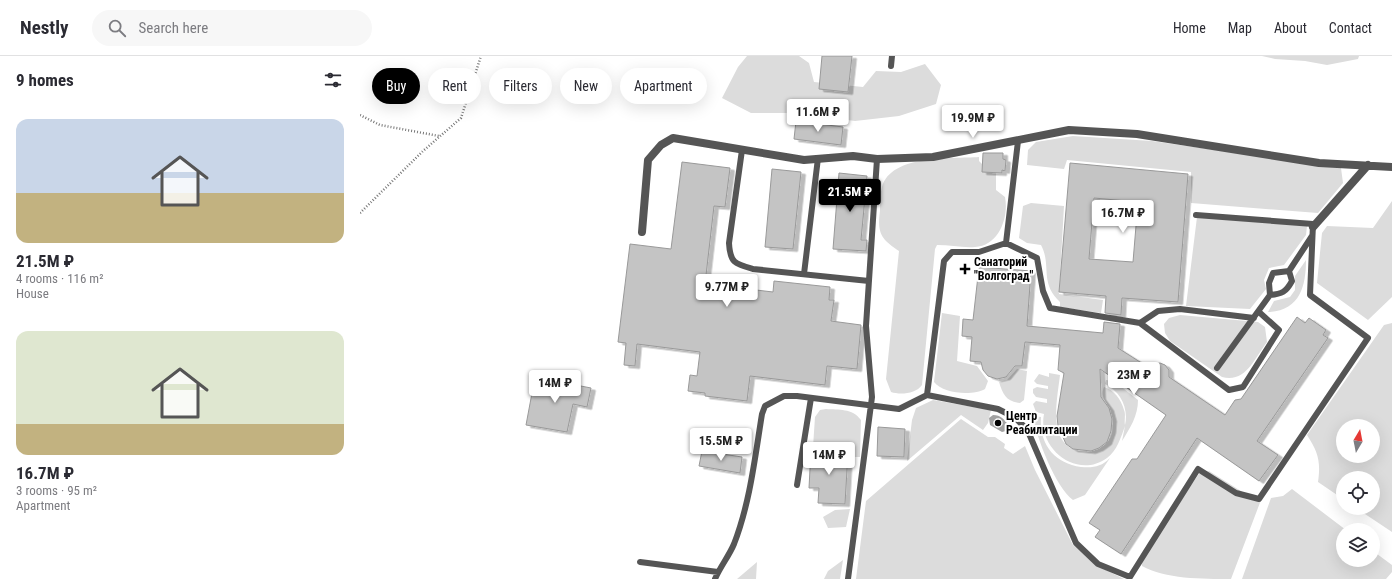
<!DOCTYPE html>
<html lang="en">
<head>
<meta charset="utf-8">
<style>
	body { margin:0; font-family:"Roboto Condensed",sans-serif; background:#f7f7f7; color:#2b2b33; height:100vh; display:flex; flex-direction:column; font-size:15px; white-space:nowrap }
	* { box-sizing:border-box; margin:0 }
	p { font-size:13px; color:#7c7c81 }
	.icon { flex:none; width:22px; height:22px; fill:none; stroke:currentColor; stroke-width:2; stroke-linecap:round; stroke-linejoin:round }
	.map { position:relative; flex:1; overflow:hidden }
	.side { display:flex; flex-direction:column; background:#fff; width:360px }
	.side>* { flex:none }
	.hud { position:absolute; left:12px; top:12px; width:380px; height:36px; display:flex; gap:8px }
	.needle { width:26px; rotate:10deg }
	.tools { position:absolute; left:976px; top:363px; display:grid; gap:8px }
	.tools a { display:grid; place-items:center; width:44px; height:44px; border-radius:50%; background:#fff; box-shadow:0 4px 16px #0002; font-size:20px }
	.price { position:absolute; translate:-50% -34px; padding:0 9px; border-radius:4px; background:#fff; color:#222; font-size:13px; line-height:26px; filter:drop-shadow(0 1px 2px #0008) }
	.price::after { content:''; position:absolute; left:50%; top:24px; width:12px; height:9px; margin-left:-6px; background:inherit; clip-path:polygon(0 0,100% 0,50% 100%) }
	.price.current { background:#000; color:#fff }
	ul { padding:0; list-style:none }
	li { display:grid; align-content:center; gap:8px; height:212px; padding:0 16px }
	li span { display:grid; place-items:center; height:124px; border-radius:12px; color:#555 }
	li>.icon { margin-inline-start:auto }
	span .icon { width:72px; height:72px; fill:#fffc; stroke-width:1 }
	li b { font-size:17px }
	h2 { display:flex; justify-content:space-between; align-items:center; height:48px; padding:0 16px; font-size:17px }
	.chip { padding:0 14px; border-radius:18px; background:#fff; box-shadow:0 4px 16px #0002; font-size:14px; line-height:36px }
	.chip.current { background:#000; color:#fff }
	header { display:flex; align-items:center; gap:24px; box-sizing:border-box; height:56px; padding:0 20px; background:#fff; border-bottom:1px solid #e1e1e2 }
	header strong { font-size:19px }
	nav { display:flex; gap:22px; margin-inline-start:auto; font-size:14px }
	.search { width:280px; height:36px; background:#f7f7f7; display:flex; align-items:center; gap:10px; box-sizing:border-box; padding:0 14px; border-radius:22px; color:#7c7c81; font-size:15px }
	main { display:flex; flex:1; min-height:0 }
	.map>svg:first-child { display:block }
	.green { fill:#dcdcdc; fill-rule:evenodd }
	.water { fill:#a3a3a3 }
	.building { fill:#c4c4c4; stroke:#999; fill-rule:evenodd; filter:url(#shadow) }
	.lines { fill:none; stroke-linecap:round; stroke-linejoin:round }
	.path { stroke:#777; stroke-width:2.5; stroke-dasharray:1 2; stroke-linecap:butt }
	.lane { stroke:#555; stroke-width:6 }
	.street { stroke:#555; stroke-width:8 }
	.poi-dot { fill:#000; stroke:#fff; stroke-width:1.5 }
	.labels { text-anchor:middle; stroke-width:4; stroke-linejoin:round; paint-order:stroke }
	.poi-label { font-size:12px; font-weight:bold; fill:#000; stroke:#fff; text-anchor:start }
</style>
</head>
<body>
<header>
<strong>Nestly</strong>
<div class="search"><svg class="icon" aria-label="search" viewBox="0 0 24 24"><circle cx="10" cy="10" r="6"/><path d="M15 15l6 6"/></svg>Search here</div>
<nav><a>Home</a><a>Map</a><a>About</a><a>Contact</a></nav>
</header>
<main>
<section class="side">
<h2>9 homes<svg class="icon" aria-label="filters" viewBox="0 0 24 24"><path d="M4 7h16M4 17h16"/><circle cx="9" cy="7" r="2"/><circle cx="15" cy="17" r="2"/></svg></h2>
<ul>
<li><span style="background:linear-gradient(#c9d6e8 60%,#c2b280 0)"><svg class="icon" aria-label="home" viewBox="0 0 24 24"><path d="M3 11l9-7 9 7M6 9v11h12V9"/></svg></span><div><b>21.5M ₽</b><p>4 rooms · 116 m²</p><p>House</p></div></li>
<li><span style="background:linear-gradient(#dfe7d0 75%,#c2b280 0)"><svg class="icon" aria-label="home" viewBox="0 0 24 24"><path d="M3 11l9-7 9 7M6 9v11h12V9"/></svg></span><div><b>16.7M ₽</b><p>3 rooms · 95 m²</p><p>Apartment</p></div></li>
</ul>
</section>
<div class="map">
<svg width="1032" height="523" viewBox="0 0 1032 523">
	<defs>
		<filter id="shadow"><feDropShadow dx="4.5" dy="2.5" stdDeviation="0" flood-color="#0004"/></filter>
	</defs>
	<rect width="100%" height="100%" fill="#fff"/>
	<!-- green -->
	<path class="green" d="M387,0H439L449,7L454,26L503,31L516,15L541,16L565,8L581,29L576,48L539,60L495,65L436,57H391L362,42L378,11Z
		M902,0H999L998,3L967,9L945,5L915,3Z
		M713,80L792,85L981,112L983,127L958,157L831,147V116L707,104L704,113L667,109L668,94L676,86Z
		M619,101V105L628,114L636,115V134L645,141C649,161 639,190 615,191C603,192 590,189 577,189L575,193L562,329C556,338 540,339 531,336L526,323L539,195C521,183 517,177 520,155C520,147 520,138 522,131C531,98 592,103 619,101Z
		M1032,145V241L1008,264L957,227L962,177L967,170L1013,172Z
		M671,147L704,150L699,238L743,244L741,257L700,251V246C679,226 692,210 681,189L667,187L659,182L663,150Z
		M837,161L947,170L946,179L924,209L909,212L904,224L906,233L890,253L826,250Z
		M946,204C946,230 940,255 908,256L914,245L930,241L935,234V220Z
		M582,257L600,260L597,305L617,310L628,325L625,333C613,340 583,338 574,326Z
		M820,259L898,266L905,271L907,286C894,303 886,327 862,321L810,285L805,277L804,268L809,262Z
		M1032,267V476L996,452H1013V422H983V443L958,426C961,405 958,396 947,379L1024,269ZM983,370H1013V400H983Z
		M657,313L667,315L664,344L660,347C646,345 643,339 639,326L647,324Z
		M689,317L700,319C698,337 691,370 703,385C715,402 747,398 752,377C754,366 752,357 747,348C746,346 743,342 743,340C742,337 743,333 744,331C754,334 761,343 764,354C766,358 764,365 765,369C769,352 760,335 745,328L746,324L754,325L778,344C778,360 770,372 762,385L765,370C761,381 757,395 747,402C717,424 677,393 684,358L676,356L673,348L676,345L687,347V343L676,341L673,337V333L677,331L688,333V330L677,328L674,325L679,318L689,321Z
		M573,344L631,354L628,367L623,374L601,359L547,405L552,364L556,352Z
		M466,353C479,354 492,352 501,364L500,401H491V395L453,391L455,361L460,354Z
		M673,360L681,361C679,388 694,407 721,411C733,412 741,411 750,402L725,439L713,444C696,432 676,381 673,360Z
		M601,363L628,381H635L645,388L644,392L653,398L665,390L675,414L713,489L740,511L764,523H496L506,445Z
		M849,415L884,437L901,444L871,523C842,523 805,523 782,510L781,499L839,418Z
		M932,433L986,474H983V504H1013V495L1032,509V516L1026,523H882L911,442L923,440Z
		M490,453L486,471L468,472L463,461L475,454Z
		M483,504L480,523H464L468,515Z
		M397,506L396,523H377Z"/>
	<!-- water -->
	<path class="water" d="M633,359C641,359 644,363 649,370L646,375L642,376L630,369L629,362Z"/>
	<!-- building -->
	<path class="building" d="M462,0H492L488,36L459,33Z
		M436,65L483,71L481,89L434,83Z
		M623,97H643V103L646,104L645,115L642,114V117L622,116Z
		M322,106L370,112L365,151L354,150L345,228L413,236L414,225L470,231L469,244H474L471,265L501,269L497,313L467,310L465,329L390,320L387,345L345,340V337L328,335L330,319L337,320L340,296L277,288L275,310L264,309L266,287L258,286L270,188L311,193Z
		M710,107L828,118L818,246L762,242L761,259L745,257L746,240L699,236ZM734,142L778,146L773,206L729,203Z
		M412,113L441,116L433,193L405,191Z
		M479,117L507,120L501,184H507L506,195L473,193Z
		M619,211L671,215L667,270L743,277L744,266L760,268L758,292L791,313L795,308L800,307L805,309L809,314V321L865,359L875,344L881,343L937,261L945,267L949,262L966,274L963,279L968,282L897,385L918,399L899,425L837,382L761,498L735,481L740,474L729,467L772,403H777L806,359L740,313L741,341L749,352L752,363L751,375L747,386L739,392L731,395L713,393L706,388L698,370L697,360L704,317L698,314L700,289L665,286L662,310H655L646,321L637,323L628,320L623,314L621,306L610,305L612,281L602,280L603,263L613,264Z
		M175,321L231,332L227,351L213,348L207,376L166,369Z
		M518,371L545,373L544,401L517,400Z
		M451,394L488,397L485,448L458,447L459,432H449Z
		M342,395L382,401L380,417L339,410Z"/>
	<g class="lines">
		<!-- path -->
		<path class="path" d="M0,59L20,69L79,80
			M0,157L63,95L101,62L121,0"/>
		<!-- lane -->
		<path class="lane" d="M531,10L532,0
			M382,94L369,187C370,207 375,208 393,213L509,225
			M646,187L658,85
			M929,215L952,180
			M444,218L458,102
			M780,267L798,255L820,253L894,262
			M857,312L910,239L909,227L913,217L929,215L932,225C926,236 922,238 910,239
			M567,339L584,205L592,196H619L646,187L677,202L683,235L690,252L780,267L869,334L883,331L919,274L899,256
			M437,429L451,342
			M280,506L358,516
			M355,523C360,511 369,500 374,488C390,447 395,401 402,358L405,350L424,340H437L539,353L567,339L638,353L654,361L667,373L716,487L738,508L770,521L838,413L876,437L899,443L1008,282L950,239L953,168L836,159
			M488,523L512,341L506,270L517,103"/>
		<!-- street -->
		<path class="street" d="M953,171L1008,109
			M282,176L288,104L301,89L313,82L444,104L493,100L517,103L573,101L709,74L777,78L959,107L1032,111"/>
	</g>
	<!-- markers -->
	<g class="poi-dot">
		<path d="M603 207h4v4h4v4h-4v4h-4v-4h-4v-4h4z"/>
		<circle cx="638" cy="367" r="4"/>
	</g>
	<g class="labels">
		<!-- poi labels -->
		<g class="poi-label">
			<text x="614" y="210">Санаторий<tspan x="614" dy="14">"Волгоград"</tspan></text>
			<text x="646" y="364">Центр<tspan x="646" dy="14">Реабилитации</tspan></text>
		</g>
	</g>
</svg>
<div class="tools">
<a><svg class="needle" viewBox="-14 -14 28 28"><path d="M0-13l5 13h-10z" fill="#e53935"/><path d="M0 13l5-13h-10z" fill="#7c7c81"/></svg></a>
<a><svg class="icon" aria-label="locate" viewBox="0 0 24 24"><circle cx="12" cy="12" r="6"/><path d="M12 2v4M12 18v4M2 12h4M18 12h4"/></svg></a>
<a><svg class="icon" aria-label="layers" viewBox="0 0 24 24"><path d="M12 4l9 5-9 5-9-5zM3 14l9 5 9-5"/></svg></a>
</div>
<b class="price" style="left:458px;top:77px">11.6M ₽</b>
<b class="price" style="left:613px;top:83px">19.9M ₽</b>
<b class="price current" style="left:490px;top:157px">21.5M ₽</b>
<b class="price" style="left:763px;top:178px">16.7M ₽</b>
<b class="price" style="left:367px;top:252px">9.77M ₽</b>
<b class="price" style="left:774px;top:340px">23M ₽</b>
<b class="price" style="left:195px;top:348px">14M ₽</b>
<b class="price" style="left:361px;top:406px">15.5M ₽</b>
<b class="price" style="left:469px;top:420px">14M ₽</b>
<div class="hud">
<a class="chip current">Buy</a>
<a class="chip">Rent</a>
<a class="chip">Filters</a>
<a class="chip">New</a>
<a class="chip">Apartment</a>
</div>
</div>
</main>
</body>
</html>
